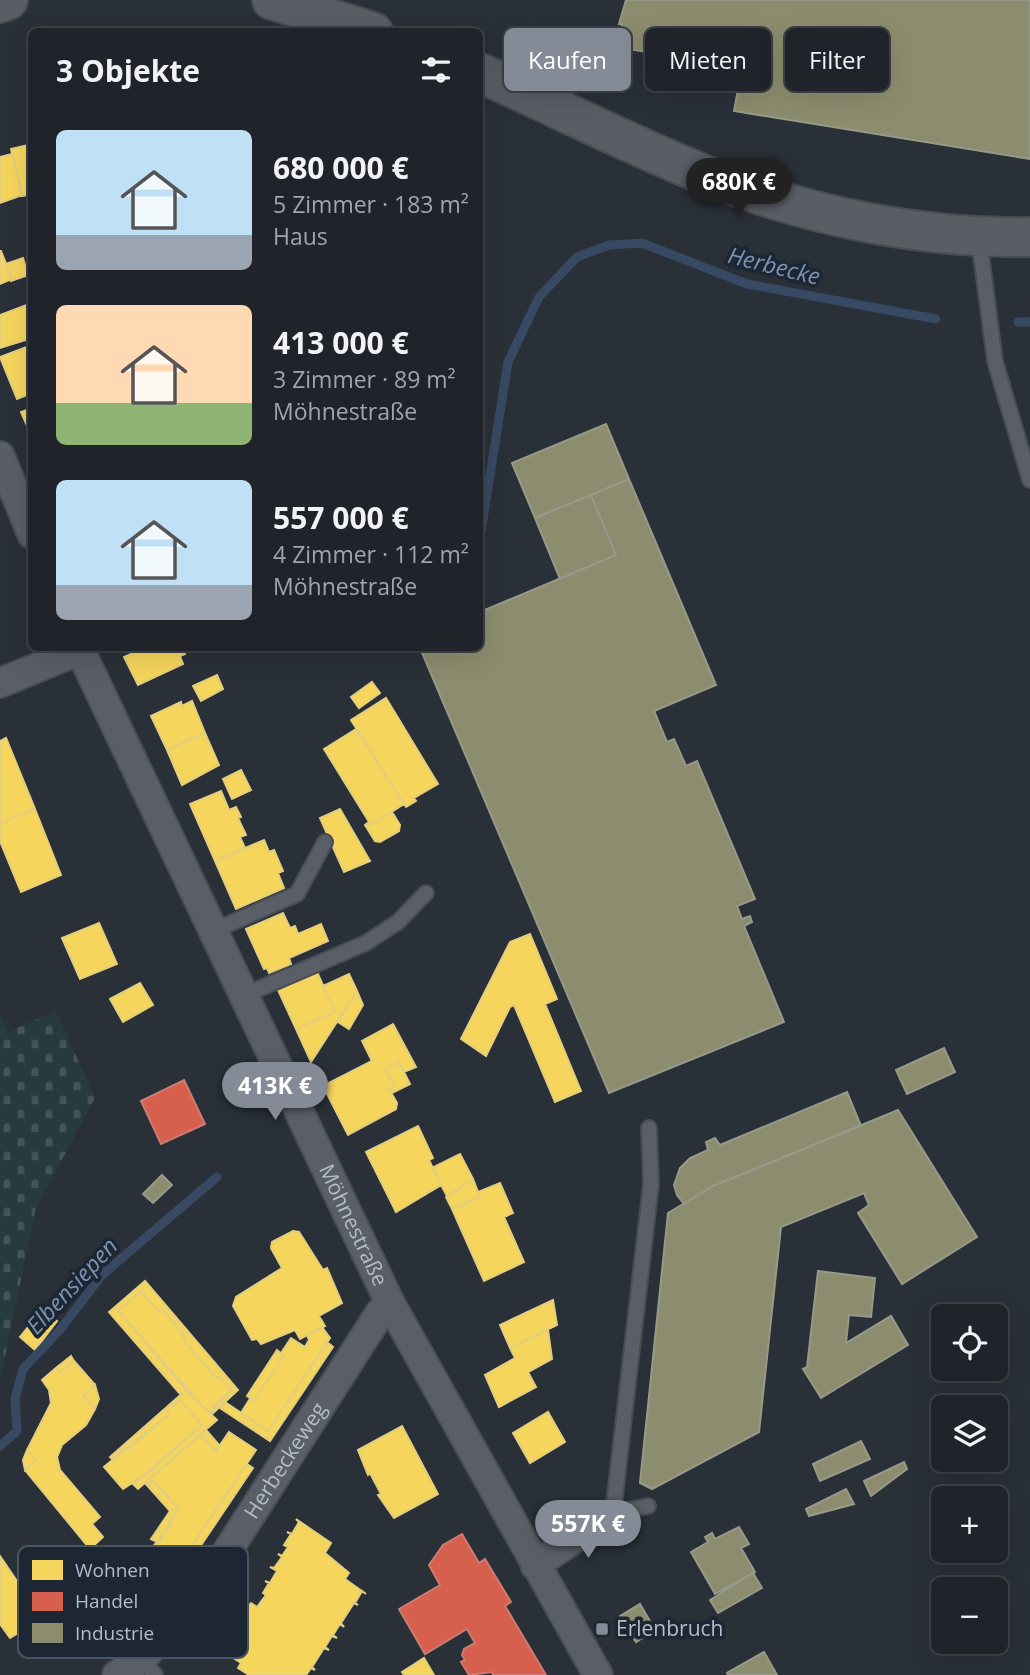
<!DOCTYPE html>
<html lang="de">
<head>
<meta charset="utf-8">
<style>
	body { margin:0; font-family:"Open Sans",sans-serif; background:#2d3036; color:#f1f3f6; height:100vh; display:flex; flex-direction:column; font-size:26px; white-space:nowrap }
	* { box-sizing:border-box; margin:0 }
	p { font-size:23px; color:#a2a4a8 }
	.icon { flex:none; width:38px; height:38px; fill:none; stroke:currentColor; stroke-width:2; stroke-linecap:round; stroke-linejoin:round }
	.map { position:relative; flex:1; overflow:hidden }
	.panel { position:absolute; left:28px; top:28px; width:455px; height:623px; display:flex; flex-direction:column; background:#20242a; border-radius:10px; box-shadow:0 7px 28px #0002,0 0 0 2px #3d4147 }
	.panel>* { flex:none }
	.top-card { position:absolute; left:504px; top:28px; width:420px; height:63px; display:flex; gap:14px }
	.fabs { position:absolute; left:931px; top:1304px; display:grid; gap:14px }
	.fabs a { display:grid; place-items:center; width:77px; height:77px; border-radius:10px; background:#20242a; box-shadow:0 7px 28px #0002,0 0 0 2px #3d4147; font-size:35px }
	.price { position:absolute; translate:-50% -60px; padding:0 16px; border-radius:24px; background:#848b96; color:#fff; font-size:23px; line-height:46px; filter:drop-shadow(0 2px 4px #0008) }
	.price::after { content:''; position:absolute; left:50%; top:42px; width:21px; height:16px; margin-left:-10px; background:inherit; clip-path:polygon(0 0,100% 0,50% 100%) }
	.price.active { background:#222; color:#fff }
	ul { padding:0; list-style:none }
	li { display:flex; align-items:center; gap:21px; height:175px; padding:0 28px }
	li span { display:grid; place-items:center; flex:none; width:196px; height:140px; border-radius:10px; color:#555 }
	li>.icon { margin-inline-start:auto }
	span .icon { width:84px; height:84px; fill:#fffc; stroke-width:1 }
	li b { font-size:30px }
	h2 { display:flex; justify-content:space-between; align-items:center; height:84px; padding:0 28px; font-size:30px }
	.tag { padding:0 24px; border-radius:10px; background:#20242a; box-shadow:0 7px 28px #0002,0 0 0 2px #3d4147; font-size:24px; line-height:63px }
	.tag.active { background:#848b96; color:#fff }
	.map>svg:first-child { display:block }
	.cemetery { fill:url(#cemetery-stones) }
	.homes { fill:#f6d55c; stroke:#e2ce7d; stroke-width:2 }
	.shops { fill:#d6604d; stroke:#cc7c72; stroke-width:2 }
	.industry { fill:#8c8c6e; stroke:#989a89; stroke-width:2 }
	.lines { fill:none; stroke-linecap:round; stroke-linejoin:round }
	.stream { stroke:#384963; stroke-width:9 }
	.lane-casing { stroke:#484c53; stroke-width:18 }
	.street-casing { stroke:#484c53; stroke-width:32 }
	.secondary-casing { stroke:#484c53; stroke-width:42 }
	.lane { stroke:#5a5e66; stroke-width:14 }
	.street { stroke:#5a5e66; stroke-width:28 }
	.secondary { stroke:#595d64; stroke-width:38 }
	.poi-dot { fill:#848b96; stroke:#1d2633; stroke-width:2.5 }
	.labels { text-anchor:middle; stroke-width:7; stroke-linejoin:round; paint-order:stroke }
	.street-label { font-size:21px; fill:#b4bcc9; stroke:#1d2633 }
	.poi-label { font-size:21px; fill:#b4bcc9; stroke:#1d2633; text-anchor:start }
	.water-label { font-size:23px; font-style:italic; fill:#7c92b1; stroke:#1d2633 }
	.key { fill:#1d2633; stroke:#4a5360; stroke-width:2 }
	.key-label { font-size:19px; fill:#b4bcc9 }
</style>
</head>
<body>
<div class="map">
<svg width="1030" height="1675" viewBox="0 0 1030 1675">
	<defs>
		<pattern id="cemetery-stones" width="16" height="16" patternUnits="userSpaceOnUse" patternTransform="scale(1.75)"><rect width="16" height="16" fill="#273a3e"/><path d="M2 7V4a2 2 0 0 1 4 0v3zM10 15v-3a2 2 0 0 1 4 0v3z" fill="#445559"/></pattern>
	</defs>
	<rect width="100%" height="100%" fill="#2a3038"/>
	<!-- cemetery -->
	<path class="cemetery" d="M56,1011L95,1098L36,1208L0,1380V1014L8,1032Z"/>
	<!-- homes -->
	<path class="homes" d="M28,145L32,147V194L22,196L11,149Z
		M12,154L22,195L0,203V157Z
		M1,251L12,279L0,284V251Z
		M23,258L28,275L11,281L6,264Z
		M32,303V338L0,348V315Z
		M32,345V393L17,399L0,357Z
		M32,408V437L21,412Z
		M145,648H182L185,654L180,656L183,664L138,685L124,657Z
		M217,675L223,689L201,701L193,686Z
		M372,682L380,693L359,708L351,697Z
		M386,698L438,784L414,798L416,801L406,807L351,720Z
		M192,701L205,733L167,750L151,716L181,702L182,706Z
		M356,729L404,804L371,825L324,749Z
		M205,733L219,765L182,785L167,750Z
		M6,738L35,809L0,823V741Z
		M241,770L251,790L232,799L223,779Z
		M221,791L229,810L236,807L241,817L238,818L246,835L240,837L245,848L215,861L190,804Z
		M35,809L61,875L21,892L0,841V823Z
		M340,809L370,861L344,872L320,818Z
		M392,812L400,825L399,831L380,842L375,841L365,825L369,822L371,825Z
		M264,840L269,852L274,850L283,871L278,873L284,888L236,909L215,861Z
		M283,913L290,928L295,926L298,934L321,924L328,941L289,958L291,964L269,973L267,968L264,969L246,929Z
		M99,923L117,964L80,979L62,938Z
		M530,934L557,999L545,1004L581,1091L555,1102L514,1005L510,1007L486,1056L461,1039L510,942Z
		M317,972L335,1012L296,1029L278,990Z
		M349,974L357,991L311,1062L296,1029L335,1012L323,986Z
		M140,983L153,1005L123,1022L110,999Z
		M357,991L363,1005L349,1029L338,1022Z
		M393,1024L416,1067L404,1072L399,1062L386,1070L395,1087L389,1089L397,1103L396,1109L348,1135L323,1086L372,1061L362,1041Z
		M399,1062L410,1084L392,1093L389,1089L395,1087L386,1070Z
		M418,1126L433,1158L429,1160L441,1185L396,1212L366,1152Z
		M460,1154L473,1179L447,1196L432,1168Z
		M473,1179L480,1197L452,1209L446,1197Z
		M500,1183L513,1213L504,1217L524,1262L484,1281L452,1209L480,1197L478,1192Z
		M293,1231L299,1232L323,1270L327,1268L342,1303L319,1316L325,1326L300,1339L295,1330L261,1344L257,1339L252,1340L233,1306L236,1297L282,1268L271,1248L272,1242Z
		M145,1281L238,1390L212,1414L214,1405L232,1390L219,1376L216,1378L182,1338L185,1336L162,1309L159,1312L141,1291L118,1311L186,1390L181,1395L109,1312Z
		M141,1291L159,1312L162,1309L185,1336L182,1338L216,1378L219,1376L232,1390L209,1413L118,1311Z
		M553,1300L557,1325L510,1348L500,1325Z
		M44,1308L57,1321L35,1350L20,1337Z
		M322,1327L330,1338L268,1431L241,1413L251,1397L254,1400L284,1356L281,1353L291,1338L305,1347L309,1340L307,1335Z
		M548,1330L552,1359L528,1372L536,1387L499,1407L485,1375L515,1358L510,1348Z
		M327,1342L333,1347L270,1441L220,1408L225,1402L268,1431Z
		M277,1350L284,1356L254,1400L250,1398L247,1396Z
		M71,1356L74,1361L60,1373L56,1368Z
		M74,1361L95,1385L83,1395L95,1409L86,1425L62,1445L57,1457L60,1470L100,1517L92,1524L103,1537L90,1549L25,1470L36,1460L27,1450L51,1403L49,1390L42,1380L56,1368L60,1373Z
		M95,1385L99,1399L95,1409L83,1395Z
		M186,1390L217,1420L138,1489L133,1484L202,1425L180,1400L166,1412L168,1415L129,1449L126,1447L112,1459L110,1457Z
		M180,1400L202,1425L152,1470L123,1489L104,1467L168,1415L166,1412Z
		M548,1412L565,1442L530,1463L513,1433Z
		M402,1426L438,1494L394,1518L378,1495L381,1494L370,1473L368,1475L358,1450Z
		M206,1430L219,1445L216,1451L201,1435Z
		M229,1432L256,1450L174,1572L147,1554L172,1523L169,1521L178,1508L155,1482L152,1480L149,1486L146,1482L201,1435L216,1451Z
		M27,1450L36,1460L25,1470L23,1460Z
		M247,1464L253,1468L177,1581L155,1568L160,1562L174,1572Z
		M152,1480L178,1508L159,1543L151,1539L170,1511L145,1483L149,1486Z
		M296,1519L331,1543L325,1553L349,1573L345,1579L366,1594L362,1591L355,1603L358,1605L354,1603L341,1623L344,1627L340,1624L333,1635L337,1638L332,1636L325,1647L329,1650L324,1648L312,1667L315,1670L311,1668L306,1675H249L238,1668L241,1663L212,1644L217,1646L224,1635L221,1632L225,1634L233,1622L237,1624L244,1613L241,1610L244,1612L251,1603L257,1607L266,1595L263,1593L269,1583L265,1581L270,1583L277,1571L270,1567L274,1568L282,1557L278,1554L282,1556L288,1547L284,1545L291,1534L287,1532L292,1534L299,1522Z
		M0,1556L19,1584L38,1573L56,1603L61,1600L74,1623L44,1641L33,1624L10,1638L0,1624Z
		M424,1658L434,1675H404L402,1672Z"/>
	<!-- shops -->
	<path class="shops" d="M184,1080L205,1124L161,1144L141,1101Z
		M462,1534L479,1563L485,1559L511,1602L505,1606L546,1675H493L492,1672L469,1675L461,1662L465,1660L462,1655L464,1649L475,1643L467,1629L425,1654L399,1609L440,1585L429,1565L443,1545Z"/>
	<!-- industry -->
	<path class="industry" d="M626,0H1030V159L734,111L742,67L615,47L617,38L619,39L622,24H619Z
		M606,424L629,479L535,518L512,463Z
		M629,479L716,685L654,711L667,742L674,739L686,766L697,761L755,899L737,906L742,919L750,916L752,922L744,926L784,1022L609,1093L420,648H480V612L616,555L591,495Z
		M591,495L616,555L560,579L535,518Z
		M944,1048L955,1072L907,1094L896,1070Z
		M847,1092L861,1126L713,1186L684,1204L677,1195L674,1185L680,1168L690,1158L708,1150L706,1142L715,1138L720,1145Z
		M898,1110L977,1237L902,1284L858,1213L869,1205L864,1193L781,1227L759,1432L652,1489L640,1483L668,1213L713,1186Z
		M162,1175L172,1185L153,1203L143,1194Z
		M818,1271L875,1278L871,1317L849,1315L846,1343L891,1316L908,1345L821,1398L803,1369L807,1367Z
		M861,1441L870,1459L820,1481L813,1464Z
		M904,1462L907,1469L871,1496L864,1481Z
		M846,1489L854,1504L809,1516L806,1509Z
		M739,1527L749,1544L741,1548L755,1572L715,1594L691,1552L708,1542L705,1537L712,1533L715,1539Z
		M753,1573L762,1588L718,1613L710,1600Z
		M640,1604L655,1630L636,1642L620,1616Z
		M764,1652L777,1675H728L727,1673Z"/>
	<g class="lines">
		<!-- stream -->
		<path class="stream" d="M1018,322H1030
			M480,538L508,362L539,297L577,257L609,245L642,243L747,284L936,319
			M0,1446L17,1431L15,1399L23,1369L59,1331L102,1275L217,1177"/>
		<defs>
			<path id="lane" d="M979,239L995,361L1030,480
				M213,931L297,894L325,842
				M242,996L366,943L398,922L426,893
				M648,1506L613,1513L651,1184L649,1128
				M142,1659L155,1675"/>
			<g id="street">
				<path d="M0,456L32,534"/>
				<path id="s1" d="M79,648L390,1303L598,1675"/>
				<path d="M0,683L80,650"/>
				<path d="M535,1565L613,1513"/>
				<path id="s2" d="M117,1675L142,1659L209,1580L380,1313L390,1303"/>
			</g>
			<path id="secondary" d="M272,0L373,32
				M0,3L8,0
				M480,73C557,107 634,147 713,178C813,217 923,239 1030,237"/>
		</defs>
		<!-- lane casing -->
		<use href="#lane" class="lane-casing"/>
		<!-- street casing -->
		<use href="#street" class="street-casing"/>
		<!-- secondary casing -->
		<use href="#secondary" class="secondary-casing"/>
		<!-- lane -->
		<use href="#lane" class="lane"/>
		<!-- street -->
		<use href="#street" class="street"/>
		<!-- secondary -->
		<use href="#secondary" class="secondary"/>
	</g>
	<!-- markers -->
	<rect class="poi-dot" x="595" y="1622" width="14" height="14" rx="3.5"/>
	<g class="labels">
		<!-- street labels -->
		<g class="street-label">
			<text dy="7" stroke="none"><textPath href="#s1" startOffset="639">Möhnestraße</textPath></text>
			<text dy="7" stroke="none"><textPath href="#s2" startOffset="275">Herbeckeweg</textPath></text>
		</g>
		<!-- poi labels -->
		<g class="poi-label">
			<text x="616" y="1636">Erlenbruch</text>
		</g>
		<!-- water labels -->
		<g class="water-label">
			<text transform="translate(774 266) rotate(14)" y="8">Herbecke</text>
			<text transform="translate(72 1286) rotate(-47)" y="8">Elbensiepen</text>
		</g>
	</g>
	<!-- legend -->
	<rect x="18" y="1546" width="230" height="112" rx="10" class="key"/>
	<rect x="32" y="1560" width="31" height="20" fill="#f6d55c"/>
	<rect x="32" y="1592" width="31" height="19" fill="#d6604d"/>
	<rect x="32" y="1623" width="31" height="20" fill="#8c8c6e"/>
	<g class="key-label">
		<text x="75" y="1577">Wohnen</text>
		<text x="75" y="1608">Handel</text>
		<text x="75" y="1640">Industrie</text>
	</g>
</svg>
<div class="fabs">
<a><svg class="icon" aria-label="locate" viewBox="0 0 24 24"><circle cx="12" cy="12" r="6"/><path d="M12 2v4M12 18v4M2 12h4M18 12h4"/></svg></a>
<a><svg class="icon" aria-label="layers" viewBox="0 0 24 24"><path d="M12 4l9 5-9 5-9-5zM3 14l9 5 9-5"/></svg></a>
<a>+</a>
<a>−</a>
</div>
<b class="price active" style="left:739px;top:218px">680K €</b>
<b class="price" style="left:275px;top:1122px">413K €</b>
<b class="price" style="left:588px;top:1560px">557K €</b>
<div class="top-card">
<a class="tag active">Kaufen</a>
<a class="tag">Mieten</a>
<a class="tag">Filter</a>
</div>
<section class="panel">
<h2>3 Objekte<svg class="icon" aria-label="filters" viewBox="0 0 24 24"><path d="M4 7h16M4 17h16"/><circle cx="9" cy="7" r="2"/><circle cx="15" cy="17" r="2"/></svg></h2>
<ul>
<li><span style="background:linear-gradient(#bfe0f5 75%,#9aa5b1 0)"><svg class="icon" aria-label="home" viewBox="0 0 24 24"><path d="M3 11l9-7 9 7M6 9v11h12V9"/></svg></span><div><b>680 000 €</b><p>5 Zimmer · 183 m²</p><p>Haus</p></div></li>
<li><span style="background:linear-gradient(#ffd9b3 70%,#8fb573 0)"><svg class="icon" aria-label="home" viewBox="0 0 24 24"><path d="M3 11l9-7 9 7M6 9v11h12V9"/></svg></span><div><b>413 000 €</b><p>3 Zimmer · 89 m²</p><p>Möhnestraße</p></div></li>
<li><span style="background:linear-gradient(#bfe0f5 75%,#9aa5b1 0)"><svg class="icon" aria-label="home" viewBox="0 0 24 24"><path d="M3 11l9-7 9 7M6 9v11h12V9"/></svg></span><div><b>557 000 €</b><p>4 Zimmer · 112 m²</p><p>Möhnestraße</p></div></li>
</ul>
</section>
</div>
</body>
</html>
